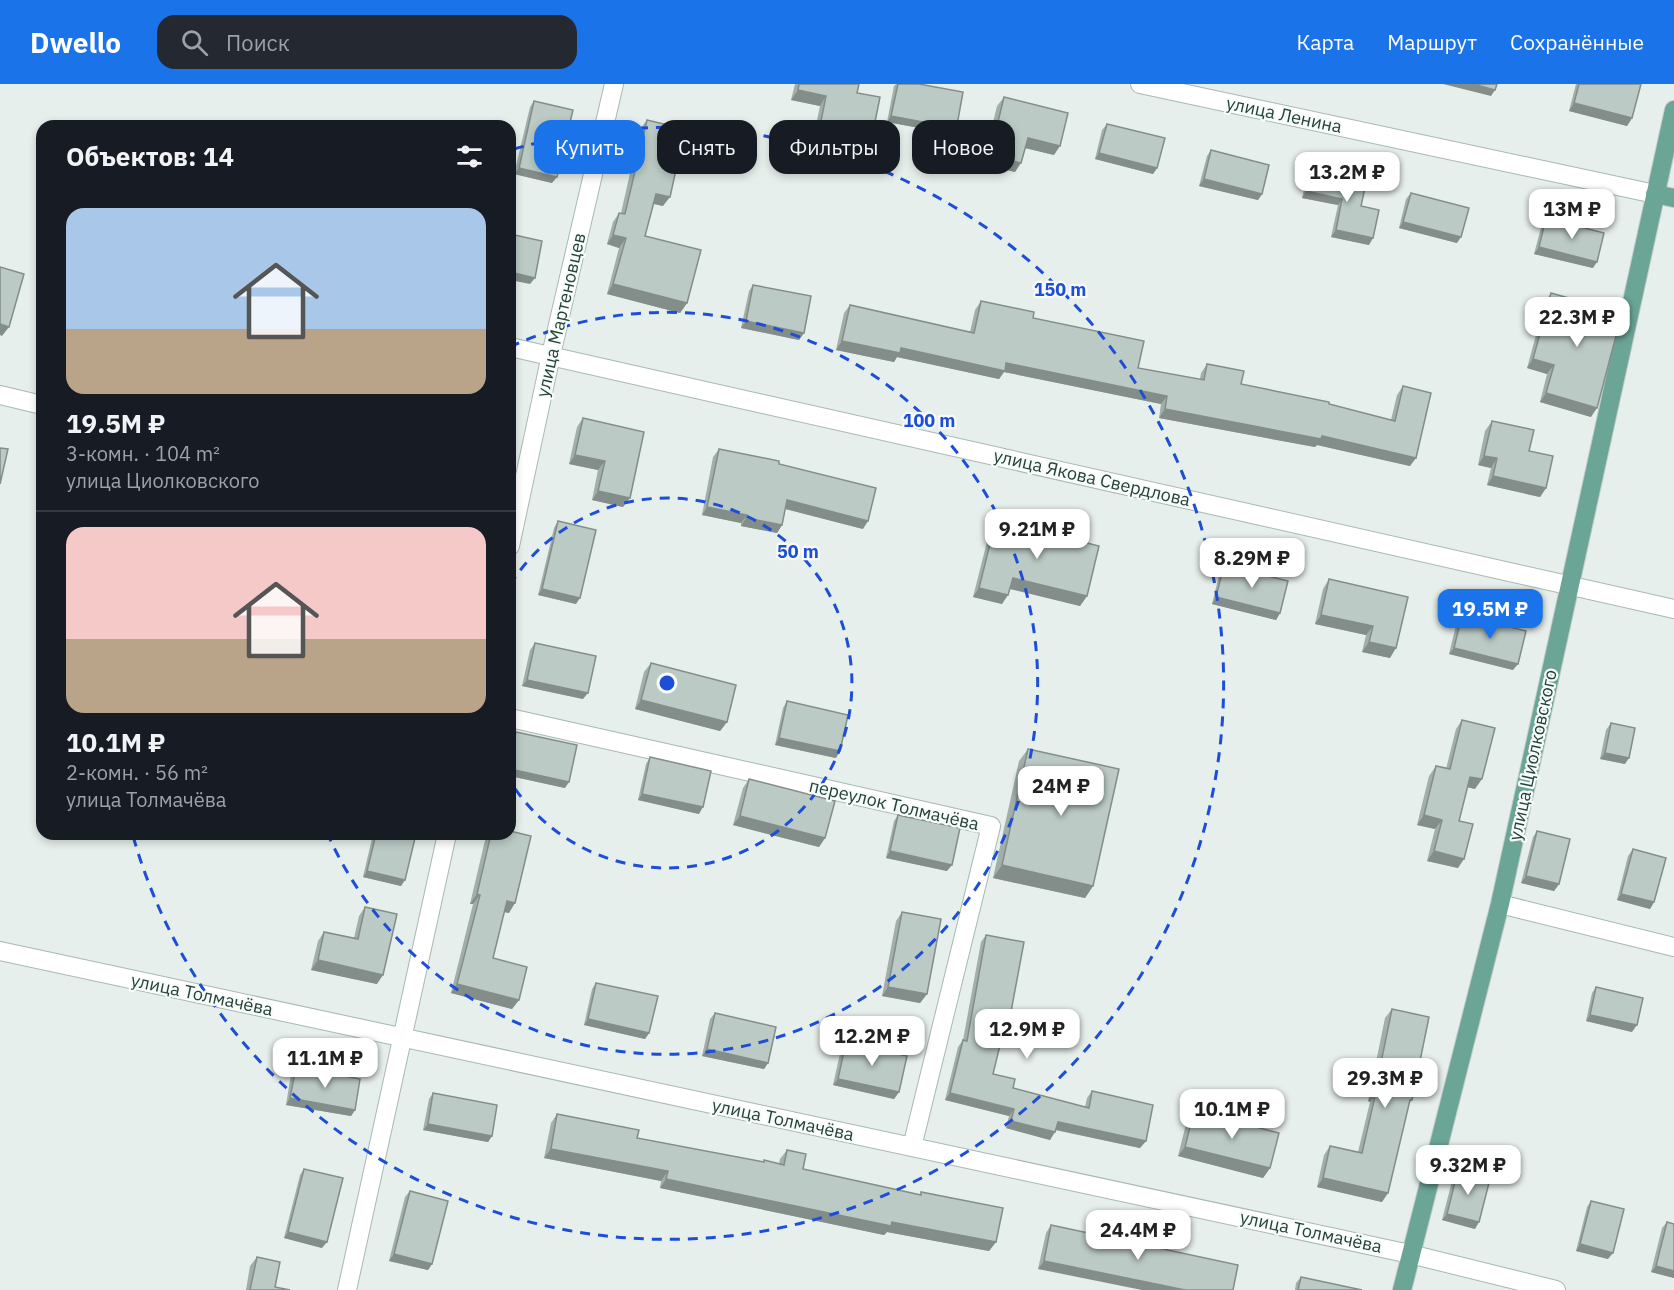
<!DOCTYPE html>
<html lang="ru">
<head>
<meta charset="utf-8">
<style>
	body { margin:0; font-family:"IBM Plex Sans",sans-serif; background:#242831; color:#f1f3f6; height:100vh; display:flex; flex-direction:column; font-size:22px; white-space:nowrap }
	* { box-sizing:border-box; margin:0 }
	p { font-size:20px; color:#9ea1a6 }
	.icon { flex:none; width:33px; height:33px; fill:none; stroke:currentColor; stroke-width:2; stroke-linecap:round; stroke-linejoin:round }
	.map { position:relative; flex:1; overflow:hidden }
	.drawer { position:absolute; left:36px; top:36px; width:480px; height:720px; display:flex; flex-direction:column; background:#171b24; border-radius:18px; box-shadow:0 3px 9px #0003 }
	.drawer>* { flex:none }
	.top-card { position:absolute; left:534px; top:36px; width:570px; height:54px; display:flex; gap:12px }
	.price { position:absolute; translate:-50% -51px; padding:0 14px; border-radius:12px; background:#fff; color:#222; font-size:20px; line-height:39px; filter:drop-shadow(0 2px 3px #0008) }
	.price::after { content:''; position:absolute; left:50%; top:36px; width:18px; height:14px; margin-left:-9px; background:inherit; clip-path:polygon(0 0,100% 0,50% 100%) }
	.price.selected { background:#1a73e8; color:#fff }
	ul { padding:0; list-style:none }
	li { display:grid; align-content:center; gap:12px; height:318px; padding:0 30px }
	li+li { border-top:2px solid #363941 }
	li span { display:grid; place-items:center; height:186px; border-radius:18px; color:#555 }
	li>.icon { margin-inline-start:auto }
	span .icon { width:108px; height:108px; fill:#fffc; stroke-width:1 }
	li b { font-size:26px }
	h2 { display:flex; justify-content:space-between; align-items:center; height:72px; padding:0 30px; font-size:26px }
	.pill { padding:0 21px; border-radius:18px; background:#171b24; box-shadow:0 3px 9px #0003; font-size:21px; line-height:54px }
	.pill.selected { background:#1a73e8; color:#fff }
	header { display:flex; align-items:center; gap:36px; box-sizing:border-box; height:84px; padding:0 30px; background:#1a73e8; color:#fff }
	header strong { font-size:28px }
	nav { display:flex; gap:33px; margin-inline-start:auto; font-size:21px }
	.search { width:420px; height:54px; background:#242831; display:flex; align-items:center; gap:15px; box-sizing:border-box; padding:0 21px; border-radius:18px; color:#9ea1a6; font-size:22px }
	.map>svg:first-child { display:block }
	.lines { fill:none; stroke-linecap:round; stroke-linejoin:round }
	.minor-casing { stroke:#a8b8b2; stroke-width:20 }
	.major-casing { stroke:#c2cac8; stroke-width:20 }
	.minor { stroke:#fff; stroke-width:18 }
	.major { stroke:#6aa596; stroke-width:18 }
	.wall { fill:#a1aea9 }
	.shaded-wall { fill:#838d89 }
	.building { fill:#bbcac4; stroke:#838d89; stroke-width:1.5 }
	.ring { fill:none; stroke:#1d4ed8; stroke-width:3; stroke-dasharray:10 8 }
	.labels { text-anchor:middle; stroke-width:4.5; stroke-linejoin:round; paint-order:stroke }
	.street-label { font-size:18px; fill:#24423a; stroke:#f7fbf9 }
	.centre { fill:#1d4ed8; stroke:#f7fbf9; stroke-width:3 }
	.ring-label { font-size:18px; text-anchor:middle; font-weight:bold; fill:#1d4ed8; stroke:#f7fbf9; stroke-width:4.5; stroke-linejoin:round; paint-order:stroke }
</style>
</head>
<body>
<header>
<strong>Dwello</strong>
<div class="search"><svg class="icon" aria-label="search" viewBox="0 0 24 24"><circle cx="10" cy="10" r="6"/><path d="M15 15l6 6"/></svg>Поиск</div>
<nav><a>Карта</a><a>Маршрут</a><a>Сохранённые</a></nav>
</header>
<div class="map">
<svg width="1674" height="1206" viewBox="0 0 1674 1206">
	<rect width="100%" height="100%" fill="#e6efeb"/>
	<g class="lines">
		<defs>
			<path id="minor" d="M1140,0L1655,110
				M510,263L1674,525
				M0,311L42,321
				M510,462L551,271L614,0
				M510,634L991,742L912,1063
				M1500,820L1674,863
				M0,867L1410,1170L1556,1206
				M347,1206L447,750"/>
			<path id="major" d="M1655,110L1674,114
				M1402,1206L1500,820L1674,26"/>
		</defs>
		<!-- minor casing -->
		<use href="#minor" class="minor-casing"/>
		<!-- major casing -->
		<use href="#major" class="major-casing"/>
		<!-- minor -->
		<use href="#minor" class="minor"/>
		<!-- major -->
		<use href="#major" class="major"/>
	</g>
	<!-- wall -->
	<path class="wall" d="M795,0H859L857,9L873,48L866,57L815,46L820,22L791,16Z
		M896,0L963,8L949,64L927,60L930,46L887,38L894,2Z
		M1576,0H1641L1632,34L1627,42L1569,27Z
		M1004,13L1054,71L1025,64L1015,88L983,80L997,22Z
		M534,17L552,99L514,90L530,23Z
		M647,36L663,122L654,120L645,152L687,219L680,229L607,210L619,164L607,160L613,138L619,129H621L640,45Z
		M1107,40L1157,84L1153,90L1095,75L1102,46Z
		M1211,66L1262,110L1258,116L1199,102L1207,72Z
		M1310,88L1361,122L1369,161L1331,153L1338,121L1302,114L1306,95Z
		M1411,109L1457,159L1399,144L1406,115Z
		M1546,134L1593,184L1534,170L1542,140Z
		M753,201L804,249L799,256L741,244L749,207Z
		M1551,209L1591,333L1540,318L1547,290L1527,284L1545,218Z
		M981,217L1033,234L1138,284L1200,295L1201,289L1207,280L1241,300L1391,336L1397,311L1403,302L1410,382L1317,361L1315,363L1159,334L1161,320L1004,288L999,295L897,273L894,278L836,266L844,229L850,221L970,248L975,226Z
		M583,334L644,348L623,423L592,416L598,386L569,380L577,343Z
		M1492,337L1529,367L1546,404L1540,413L1487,401L1491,384L1478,381L1485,347Z
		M719,365L779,380L863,445L785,425L782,441L777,449L741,442V439L702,431L713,373Z
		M996,436L1087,512L1080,522L1010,504L1002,520L973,513L990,446Z
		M558,437L576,520L538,511L554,444Z
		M1224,481L1280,529L1276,536L1212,520L1220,487Z
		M1329,495L1408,513L1390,574L1362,568L1366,551L1315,540L1323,505Z
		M1462,531L1513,586L1449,570L1457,537Z
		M535,559L583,615L522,602L530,566Z
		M651,579L727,638L720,647L635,625L644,588Z
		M787,617L836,674L775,661L783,624Z
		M1462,636L1475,705L1467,703L1459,737L1458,784L1427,777L1435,745L1417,741L1429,692L1436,682L1446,685L1456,645Z
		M1611,639L1625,680L1600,675L1606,646Z
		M516,648L565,704L510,692V662L512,654Z
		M1028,665L1093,802L1085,814L993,794L1019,677Z
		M650,673L699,730L638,716L646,680Z
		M749,695L825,754L819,763L733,741L743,704Z
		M898,731L947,787L886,774L894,737Z
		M1537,747L1559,800L1554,807L1521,799L1533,753Z
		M373,750H416L401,802L363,793Z
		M487,750H510L509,829L504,828L493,874L519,916L512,925L451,909L473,820H470L486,752Z
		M1633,765L1654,818L1650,825L1617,816L1628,772Z
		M365,823L377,900L311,886L318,857L324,848L354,854L359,832Z
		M902,828L927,910L920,919L882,912L896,837Z
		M986,851L1010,933L1005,940L993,990L1013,1004L1085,1023L1087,1014L1092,1007L1146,1057L1140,1064L1055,1046L1050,1056L1006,1044L1009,1032L945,1016L958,963L963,956L981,858Z
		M596,899L649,949L645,955L584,941L592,905Z
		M1596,903L1632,948L1586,937L1592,909Z
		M1392,925L1412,1016L1408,1021L1382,1118L1317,1103L1324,1071L1330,1062L1358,1068L1370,1018L1368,1017L1385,934Z
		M715,929L768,979L764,985L702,972L710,935Z
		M846,958L899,1008L894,1015L833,1001L841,965Z
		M296,983L355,1026L351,1032L286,1021L291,990Z
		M433,1009L492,1052L488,1058L423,1046L429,1015Z
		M1194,1027L1270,1084L1263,1094L1178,1072L1187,1036Z
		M557,1030L637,1054L763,1078L764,1076L779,1080L780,1075L787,1066L803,1085L920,1111L921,1108L996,1158L989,1167L887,1148L884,1151L660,1104L661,1097L544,1074L551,1039Z
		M304,1085L322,1164L284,1154L300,1091Z
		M1458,1086L1475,1145L1442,1136L1453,1093Z
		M410,1107L432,1180L428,1186L389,1177L405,1113Z
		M1591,1117L1608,1175L1576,1167L1587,1123Z
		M1667,1138L1674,1140V1194L1651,1188L1662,1144Z
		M1051,1141L1233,1206L1038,1185L1046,1149Z
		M257,1173L275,1203L290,1206H246L250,1182Z
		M1301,1193L1362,1206H1295L1296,1199Z"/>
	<!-- shaded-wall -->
	<path class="shaded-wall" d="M1443,0H1473L1495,6L1491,12Z
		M798,6L826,12L820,22L791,16Z
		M1574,19L1632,34L1627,42L1569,27Z
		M891,32L934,40L930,46L887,38Z
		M821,37L873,48L866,57L815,46Z
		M932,54L954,58L949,64L927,60Z
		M1028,54L1060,62L1054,71L1021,63Z
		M1099,69L1157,84L1153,90L1095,75Z
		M990,71L1021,79L1015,88L983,80Z
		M519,84L557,93L552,99L514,90Z
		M1204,95L1262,110L1258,116L1199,102Z
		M1306,107L1342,115L1338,121L1302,114Z
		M656,110L670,113L663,122L650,119Z
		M1403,138L1461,153L1457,159L1399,144Z
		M1336,146L1373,154L1369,161L1331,153Z
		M613,151L626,154L619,164L607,160Z
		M1539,163L1597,178L1593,184L1534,170Z
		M510,188L535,194L530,200L510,196Z
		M613,200L687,219L680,229L607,210Z
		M746,237L804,249L799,256L741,244Z
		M0,240L9,243L2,252L0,251Z
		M842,257L1006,279L1167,312L1161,320L1004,288L999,295L897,273L894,278L836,266Z
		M1533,275L1554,281L1547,290L1527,284Z
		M1546,309L1597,324L1591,333L1540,318Z
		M1165,325L1322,352L1416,374L1410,382L1317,361L1315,363L1159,334Z
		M575,371L605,377L598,386L569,380Z
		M1484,372L1497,374L1491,384L1478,381Z
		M1493,392L1546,404L1540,413L1487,401Z
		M598,407L630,414L623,423L592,416Z
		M787,416L868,437L863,445L782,424Z
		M707,423L747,431L741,439L702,431Z
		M746,434L782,441L777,449L741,442Z
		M1013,494L1087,512L1080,522L1006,504Z
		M979,504L1008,511L1002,520L973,513Z
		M542,505L580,514L576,520L538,511Z
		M1216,513L1280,529L1276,536L1212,520Z
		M1321,531L1373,542L1366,551L1315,540Z
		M1369,558L1396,564L1390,574L1362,568Z
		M1454,564L1518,580L1513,586L1449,570Z
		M527,596L588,609L583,615L522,602Z
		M641,616L727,638L720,647L635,625Z
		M779,654L840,667L836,674L775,661Z
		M1605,669L1629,674L1625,680L1600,675Z
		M510,685L569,698L565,704L510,692Z
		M1470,693L1482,695L1475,705L1463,702Z
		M642,710L703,723L699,730L638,716Z
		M1424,731L1442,736L1435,745L1417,741Z
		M740,732L825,754L819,763L733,741Z
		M890,767L952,781L947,787L886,774Z
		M1434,767L1464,775L1458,784L1427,777Z
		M1002,781L1093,802L1085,814L993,794Z
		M367,787L405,796L401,802L363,793Z
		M1526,792L1559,800L1554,807L1521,799Z
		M477,810L480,811L473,820H470Z
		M1621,810L1654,818L1650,825L1617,816Z
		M507,817L515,819L509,829L500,827Z
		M318,876L383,891L377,900L311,886Z
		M457,900L519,916L512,925L451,909Z
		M888,903L927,910L920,919L882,912Z
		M1590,931L1637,941L1632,948L1586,937Z
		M588,935L649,949L645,955L584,941Z
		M707,965L768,979L764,985L702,972Z
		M838,995L899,1008L894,1015L833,1001Z
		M1375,1008H1376L1370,1018L1368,1017Z
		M950,1009L1014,1025L1009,1032L945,1016Z
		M290,1014L355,1026L351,1032L286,1021Z
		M1011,1037L1055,1048L1050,1056L1006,1044Z
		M1058,1038L1146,1057L1140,1064L1052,1045Z
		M428,1040L492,1052L488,1058L423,1046Z
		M1185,1063L1270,1084L1263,1094L1178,1072Z
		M551,1065L668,1087L661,1097L544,1074Z
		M1323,1094L1388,1109L1382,1118L1317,1103Z
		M666,1095L996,1158L989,1167L887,1148L884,1151L660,1104Z
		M1447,1130L1479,1138L1475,1145L1442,1136Z
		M288,1148L327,1158L322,1164L284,1154Z
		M1580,1160L1613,1169L1608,1175L1576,1167Z
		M394,1170L432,1180L428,1186L389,1177Z
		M1044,1177L1169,1202L1185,1206H1142L1038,1185Z
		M1656,1182L1674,1187V1194L1651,1188Z"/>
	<!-- building -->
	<path class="building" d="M799,0H859L857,9L880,13L873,48L821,37L826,12L798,6Z
		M898,0H919L963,8L954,58L932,54L934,40L891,32Z
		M1473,0H1497L1495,6Z
		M1579,0H1641L1632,34L1574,19Z
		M1004,13L1068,29L1060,62L1028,54L1021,79L990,71Z
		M534,17L573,26L557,93L519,84Z
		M647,36L685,45L670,113L656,110L645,152L701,166L687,219L613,200L626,154L613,151L619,129L625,130Z
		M1107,40L1165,54L1157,84L1099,69Z
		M1211,66L1269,81L1262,110L1204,95Z
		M1310,88L1366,99L1361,122L1379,126L1373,154L1336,146L1342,115L1306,107Z
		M1411,109L1469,124L1461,153L1403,138Z
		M1546,134L1604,149L1597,178L1539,163Z
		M510,150L542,157L535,194L510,188Z
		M0,183L24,190L9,243L0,240Z
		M753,201L811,212L804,249L746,237Z
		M1551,209L1622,229L1597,324L1546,309L1554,281L1533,275Z
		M981,217L1034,228L1033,234L1144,257L1138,284L1204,296L1207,280L1244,287L1241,300L1329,318V320L1395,337L1403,302L1431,309L1416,374L1322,352L1321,355L1165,325L1167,312L1006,279L1005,287L901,264L900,269L842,257L850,221L974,249Z
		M583,334L644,348L630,414L598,407L605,377L575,371Z
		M1492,337L1534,346L1529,367L1553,372L1546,404L1493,392L1497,374L1484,372Z
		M0,364L8,365L0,400Z
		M719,365L779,377V380L876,404L868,437L787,416L782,441L746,434L747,431L707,423Z
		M996,436L1099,462L1087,512L1013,494L1008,511L979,504Z
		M558,437L596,446L580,514L542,505Z
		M1224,481L1288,497L1280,529L1216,513Z
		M1329,495L1408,513L1396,564L1369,558L1373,542L1321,531Z
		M1462,531L1526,547L1518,580L1454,564Z
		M535,559L596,572L588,609L527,596Z
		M651,579L736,601L727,638L641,616Z
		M787,617L848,631L840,667L779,654Z
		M1462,636L1495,644L1482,695L1470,693L1459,737L1473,740L1464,775L1434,767L1442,736L1424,731L1436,682L1450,685Z
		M1611,639L1635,644L1629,674L1605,669Z
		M516,648L577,661L569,698L510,685V676Z
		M1028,665L1119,685L1093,802L1002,781Z
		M650,673L711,687L703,723L642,710Z
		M749,695L835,717L825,754L740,732Z
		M898,731L960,744L952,781L890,767Z
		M510,747L531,752L515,819L507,817L493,874L527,883L519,916L457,900L480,811L477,810L491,750H510Z
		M1537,747L1570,755L1559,800L1526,792Z
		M376,750H416L405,796L367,787Z
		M1633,765L1666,774L1654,818L1621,810Z
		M365,823L397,830L383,891L318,876L324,848L358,855Z
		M902,828L941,835L927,910L888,903Z
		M986,851L1024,858L1010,933L1007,932L993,990L1015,995L1013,1004L1089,1024L1092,1007L1153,1021L1146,1057L1058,1038L1055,1048L1011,1037L1014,1025L950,1009L963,956L967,957Z
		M596,899L658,912L649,949L588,935Z
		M1596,903L1643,914L1637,941L1590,931Z
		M1392,925L1429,933L1412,1016H1410L1388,1109L1323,1094L1330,1062L1362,1069L1376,1008H1375Z
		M715,929L776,943L768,979L707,965Z
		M846,958L907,972L899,1008L838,995Z
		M296,983L360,995L355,1026L290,1014Z
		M433,1009L497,1021L492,1052L428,1040Z
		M1194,1027L1279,1049L1270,1084L1185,1063Z
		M557,1030L639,1046L637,1054L764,1078V1076L784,1081L787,1066L806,1070L803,1085L921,1111V1108L1003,1124L996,1158L892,1138L891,1142L666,1095L668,1087L551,1065Z
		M304,1085L343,1094L327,1158L288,1148Z
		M1458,1086L1490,1095L1479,1138L1447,1130Z
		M410,1107L448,1117L432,1180L394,1170Z
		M1591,1117L1624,1125L1613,1169L1580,1160Z
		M1667,1138L1674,1140V1187L1656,1182Z
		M1051,1141L1238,1181L1233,1206H1185L1044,1177Z
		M257,1173L280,1178L275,1203L290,1206H250Z
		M1301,1193L1362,1206H1298Z"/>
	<!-- distance rings -->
	<g class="ring">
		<path d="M510 501A185 185 0 1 1 510 697"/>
		<path d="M510 263A371 371 0 1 1 329 753"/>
		<path d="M514 65A556 556 0 1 1 133 752"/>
	</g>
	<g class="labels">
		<!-- street labels -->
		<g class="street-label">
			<text transform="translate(1284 31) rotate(12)" y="6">улица Ленина</text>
			<text transform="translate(561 231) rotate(-77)" y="6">улица Мартеновцев</text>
			<text transform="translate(1092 394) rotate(13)" y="6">улица Якова Свердлова</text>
			<text transform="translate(1533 671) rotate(-78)" y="6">улица Циолковского</text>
			<text transform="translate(894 721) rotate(13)" y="6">переулок Толмачёва</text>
			<text transform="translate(202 911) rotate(12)" y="6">улица Толмачёва</text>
			<text transform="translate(783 1036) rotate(12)" y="6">улица Толмачёва</text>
			<text transform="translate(1311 1148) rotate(12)" y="6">улица Толмачёва</text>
		</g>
	</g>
	<circle cx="667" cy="599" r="9" class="centre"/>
	<g class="ring-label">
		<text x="1060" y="212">150 m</text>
		<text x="929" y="343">100 m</text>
		<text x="798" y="474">50 m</text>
	</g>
</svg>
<b class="price" style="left:1347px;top:119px">13.2M ₽</b>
<b class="price" style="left:1572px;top:156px">13M ₽</b>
<b class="price" style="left:1577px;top:264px">22.3M ₽</b>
<b class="price" style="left:1037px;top:476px">9.21M ₽</b>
<b class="price" style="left:1252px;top:505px">8.29M ₽</b>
<b class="price selected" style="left:1490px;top:556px">19.5M ₽</b>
<b class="price" style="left:1061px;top:733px">24M ₽</b>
<b class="price" style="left:1027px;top:976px">12.9M ₽</b>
<b class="price" style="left:872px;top:983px">12.2M ₽</b>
<b class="price" style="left:325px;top:1005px">11.1M ₽</b>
<b class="price" style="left:1385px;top:1025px">29.3M ₽</b>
<b class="price" style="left:1232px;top:1056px">10.1M ₽</b>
<b class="price" style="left:1468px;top:1112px">9.32M ₽</b>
<b class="price" style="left:1138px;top:1177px">24.4M ₽</b>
<div class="top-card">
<a class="pill selected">Купить</a>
<a class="pill">Снять</a>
<a class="pill">Фильтры</a>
<a class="pill">Новое</a>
</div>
<section class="drawer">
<h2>Объектов: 14<svg class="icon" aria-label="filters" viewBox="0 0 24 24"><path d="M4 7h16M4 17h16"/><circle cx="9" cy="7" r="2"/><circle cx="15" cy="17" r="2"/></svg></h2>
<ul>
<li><span style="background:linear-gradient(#a9c7e8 65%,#b9a48a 0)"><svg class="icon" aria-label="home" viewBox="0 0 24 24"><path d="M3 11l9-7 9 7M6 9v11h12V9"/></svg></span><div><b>19.5M ₽</b><p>3-комн. · 104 m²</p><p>улица Циолковского</p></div></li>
<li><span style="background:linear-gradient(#f6c9c9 60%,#b9a48a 0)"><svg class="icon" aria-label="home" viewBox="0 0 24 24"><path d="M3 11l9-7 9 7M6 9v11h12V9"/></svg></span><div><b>10.1M ₽</b><p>2-комн. · 56 m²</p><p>улица Толмачёва</p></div></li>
</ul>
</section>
</div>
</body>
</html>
